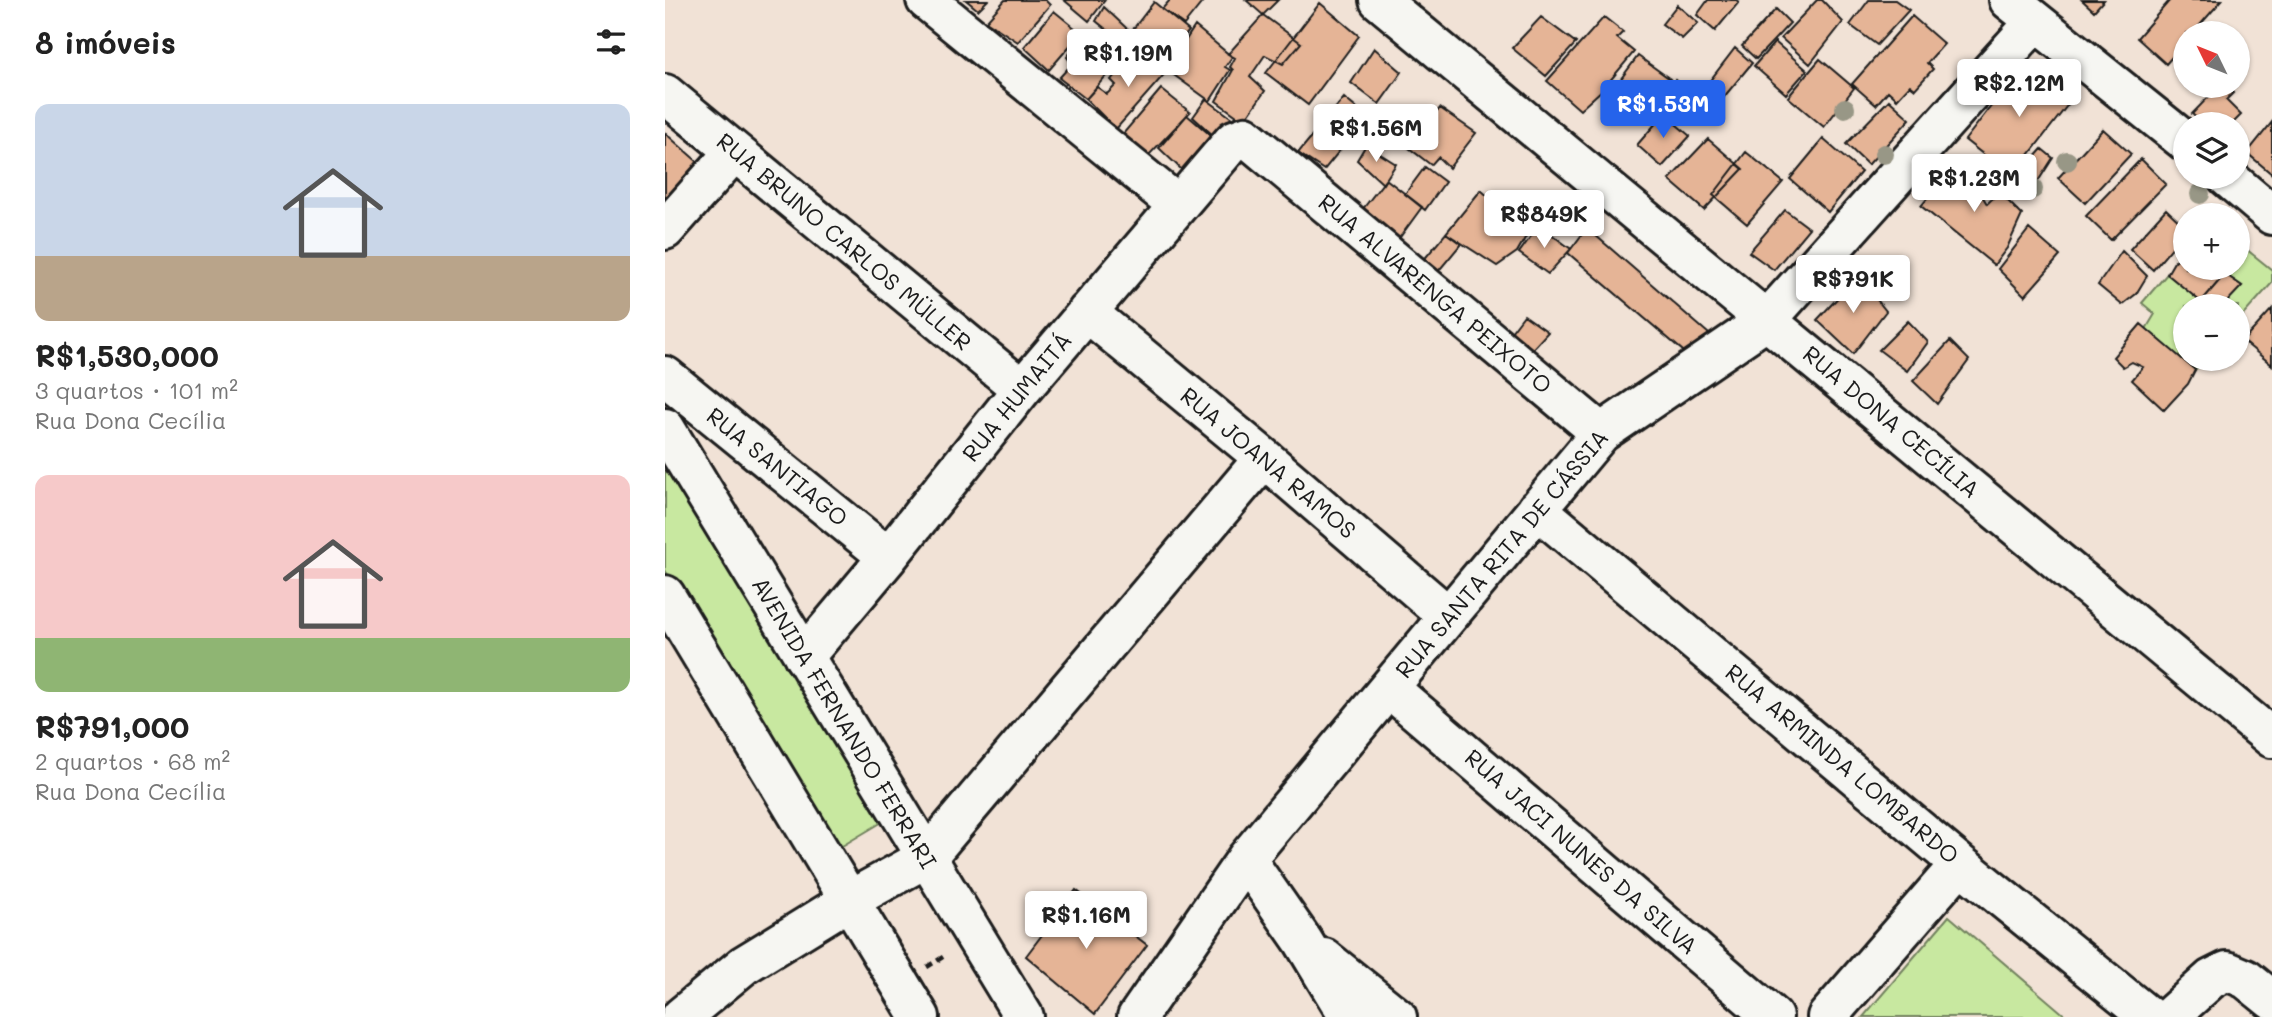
<!DOCTYPE html>
<html lang="pt">
<head>
<meta charset="utf-8">
<style>
	body { margin:0; font-family:Mali,sans-serif; background:#f6f6f6; color:#222; height:100vh; display:flex; flex-direction:column; font-size:26px; white-space:nowrap }
	* { box-sizing:border-box; margin:0 }
	p { font-size:23px; color:#767676 }
	.icon { flex:none; width:38px; height:38px; fill:none; stroke:currentColor; stroke-width:2; stroke-linecap:round; stroke-linejoin:round }
	.map { position:relative; flex:1; overflow:hidden }
	.panel { display:flex; flex-direction:column; background:#fff; width:665px }
	.panel>* { flex:none }
	.needle { width:46px; rotate:313deg }
	.controls { position:absolute; left:1508px; top:21px; display:grid; gap:14px }
	.controls a { display:grid; place-items:center; width:77px; height:77px; border-radius:50%; background:#fff; box-shadow:0 2px 5px #0004; font-size:35px }
	.price { position:absolute; translate:-50% -60px; padding:0 16px; border-radius:7px; background:#fff; color:#222; font-size:23px; line-height:46px; filter:drop-shadow(0 2px 4px #0008) }
	.price::after { content:''; position:absolute; left:50%; top:42px; width:21px; height:16px; margin-left:-10px; background:inherit; clip-path:polygon(0 0,100% 0,50% 100%) }
	.price.selected { background:#2563eb; color:#fff }
	ul { padding:0; list-style:none }
	li { display:grid; align-content:center; gap:14px; height:371px; padding:0 35px }
	li span { display:grid; place-items:center; height:217px; border-radius:14px; color:#555 }
	li>.icon { margin-inline-start:auto }
	span .icon { width:126px; height:126px; fill:#fffc; stroke-width:1 }
	li b { font-size:30px }
	h2 { display:flex; justify-content:space-between; align-items:center; height:84px; padding:0 35px; font-size:30px }
	main { display:flex; flex:1; min-height:0 }
	.map>svg:first-child { display:block }
	.green { fill:#c8e8a0; stroke:#72825e; stroke-width:2 }
	.building { fill:#e5b496; stroke:#1c1c1c; stroke-width:2 }
	.lines { fill:none; stroke-linecap:round; stroke-linejoin:round }
	.minor-casing { stroke:#1c1c1c; stroke-width:44 }
	.major-casing { stroke:#1c1c1c; stroke-width:44 }
	.path { stroke:#1c1c1c; stroke-width:4.5; stroke-dasharray:7 5; stroke-linecap:butt }
	.minor { stroke:#f6f6f2; stroke-width:38 }
	.major { stroke:#f6f6f2; stroke-width:38 }
	.tree { fill:#989786 }
	.labels { text-anchor:middle; stroke-width:6; stroke-linejoin:round; paint-order:stroke }
	.street-label { font-size:23px; fill:#1c1c1c; stroke:#f6f6f2 }
</style>
</head>
<body>
<main>
<section class="panel">
<h2>8 imóveis<svg class="icon" aria-label="filters" viewBox="0 0 24 24"><path d="M4 7h16M4 17h16"/><circle cx="9" cy="7" r="2"/><circle cx="15" cy="17" r="2"/></svg></h2>
<ul>
<li><span style="background:linear-gradient(#c9d6e8 70%,#b9a48a 0)"><svg class="icon" aria-label="home" viewBox="0 0 24 24"><path d="M3 11l9-7 9 7M6 9v11h12V9"/></svg></span><div><b>R$1,530,000</b><p>3 quartos · 101 m²</p><p>Rua Dona Cecília</p></div></li>
<li><span style="background:linear-gradient(#f6c9c9 75%,#8fb573 0)"><svg class="icon" aria-label="home" viewBox="0 0 24 24"><path d="M3 11l9-7 9 7M6 9v11h12V9"/></svg></span><div><b>R$791,000</b><p>2 quartos · 68 m²</p><p>Rua Dona Cecília</p></div></li>
</ul>
</section>
<div class="map">
<svg width="1607" height="1017" viewBox="0 0 1607 1017">
	<rect width="100%" height="100%" fill="#f1e2d6"/>
	<filter id="ink" filterUnits="userSpaceOnUse"><feTurbulence type="fractalNoise" baseFrequency=".0143" numOctaves="2"/><feDisplacementMap in="SourceGraphic" scale="14" xChannelSelector="R" yChannelSelector="G"/><feConvolveMatrix kernelMatrix="1 2 1 2 8 2 1 2 1" color-interpolation-filters="sRGB"/></filter>
	<g filter="url(#ink)">
		<!-- green -->
		<path class="green" d="M1581,249L1607,270V283L1573,321V306H1558L1577,286L1560,274L1565,268H1573V258Z
			M1502,274L1542,306H1521V359H1540L1530,370L1481,329L1490,314L1477,303Z
			M0,468L219,821L172,849L0,570Z
			M1284,916L1402,1017H1198Z"/>
		<!-- building -->
		<path class="building" d="M301,0H323L313,10Z
			M340,0H380L385,5L353,42L321,21Z
			M399,0H440L424,21Z
			M505,0H539L519,25L497,9Z
			M581,0H613L598,15Z
			M1043,0H1071L1074,2L1050,31L1032,15Z
			M1152,0H1157L1178,22L1145,64L1116,38Z
			M1204,0H1230L1244,10L1212,45L1185,25Z
			M1417,0H1439L1429,11Z
			M1505,0H1557L1528,33H1521V41L1501,64L1472,38Z
			M489,2L524,31L499,62L465,33Z
			M655,3L694,36L643,105L601,73Z
			M1012,5L1033,23L1017,39L997,24Z
			M439,7L473,39L421,99L394,78L407,64L402,57L418,37L430,44L442,30L431,21Z
			M1111,9L1125,23L1091,59L1077,46Z
			M389,11L416,33L384,70L359,47Z
			M598,15L636,43L618,64L600,55L585,77L600,91L579,121L551,101L568,70L565,67L570,58L563,54Z
			M1247,16L1279,44L1262,63L1268,69L1250,89L1245,85L1232,99L1223,91L1211,105L1187,84Z
			M876,17L911,43L881,76L847,48Z
			M939,17L958,32L952,38L969,52L938,89L915,110L882,81Z
			M530,26L567,57L560,67L565,70L545,101L506,73L505,64Z
			M1110,42L1142,70L1121,94L1089,66Z
			M709,48L737,72L714,104L686,83Z
			M1070,48L1087,63L1049,109L1034,95Z
			M477,49L504,69L451,129L421,99L432,87L442,94L451,85L446,80L454,70L459,72Z
			M973,56L1005,79L977,109L949,88Z
			M1155,59L1189,88L1159,127L1123,97Z
			M1361,61L1408,98L1347,177L1300,140Z
			M1010,80L1042,112L1032,123L1024,114L1015,122L1000,110L993,116L984,109Z
			M1554,86H1561L1568,93L1561,100L1576,115L1567,124H1538L1527,114Z
			M496,89L525,112L484,155L457,135Z
			M679,98L702,117L659,170L633,153Z
			M541,99L575,124L560,146L528,117Z
			M1224,100L1245,119L1203,165L1181,144Z
			M775,108L811,133L784,168L773,157L766,165L744,148Z
			M999,114L1025,136L997,167L972,145Z
			M522,115L550,139L534,164L526,159L517,170L494,148Z
			M1607,122V174L1582,153Z
			M1438,129L1466,154L1420,203L1393,178Z
			M0,133L34,163L0,201Z
			M1043,139L1078,169L1039,210L1004,180Z
			M1158,139L1196,172L1163,212L1125,179Z
			M701,145L731,164L718,184L692,160Z
			M1377,149L1388,158L1368,189L1362,187L1351,178Z
			M1081,152L1118,182L1082,224L1048,195Z
			M1295,159L1322,204L1334,192L1357,215L1342,248L1329,265L1256,206Z
			M1476,159L1501,184L1446,240L1421,216Z
			M760,167L780,182L760,210L740,194Z
			M721,179L757,207L730,244L694,214Z
			M816,190L863,233L852,252L832,266L781,233Z
			M1501,209L1521,228V231L1488,270L1465,249Z
			M1120,210L1144,228L1109,270L1084,252Z
			M874,225L906,249L883,274L854,253Z
			M922,228L1051,340L1031,362L903,253Z
			M1364,229L1395,256L1360,296L1333,269Z
			M781,233L796,244L766,280L752,268Z
			M1573,243L1581,249L1573,258Z
			M1457,251L1482,276L1471,294L1457,305L1433,285Z
			M1521,251V268H1565L1536,302L1502,274L1509,262Z
			M1560,274L1577,286L1558,306H1542L1536,302Z
			M1193,276L1221,311L1188,354L1152,320Z
			M1607,309V365L1578,341Z
			M859,315L883,332L860,357L840,340Z
			M1243,321L1263,342L1242,371L1214,350Z
			M1476,324L1530,370L1523,384L1499,410L1467,380L1478,367L1467,362L1458,367L1448,357Z
			M1285,341L1304,360L1272,404L1248,381Z
			M411,890L482,945L430,1014L361,956Z"/>
		<g class="lines">
			<defs>
				<path id="minor" d="M261,0L513,205
					M714,0L1607,738
					M1344,0L1521,142
					M0,94L357,389
					M1562,177L1607,215
					M0,230L69,152
					M422,312L599,458L783,616
					M0,376L223,557
					M872,509L1295,864L1484,1017
					M139,657L223,557L357,389L569,140L580,136L936,433
					M724,688L1108,1017
					M581,859L638,941L684,1017
					M659,958L732,1017
					M16,1017L79,965L183,901L261,858L599,458
					M472,1017L581,859L936,433L1102,320L1370,22
					M1162,1017L1295,864
					M1504,1017L1546,979L1562,971L1581,979L1607,1000"/>
				<path id="major" d="M0,428L359,1017
					M0,595L255,1017"/>
			</defs>
			<!-- minor casing -->
			<use href="#minor" class="minor-casing"/>
			<!-- major casing -->
			<use href="#major" class="major-casing"/>
			<!-- path -->
			<path class="path" d="M262,967L281,955"/>
			<!-- minor -->
			<use href="#minor" class="minor"/>
			<!-- major -->
			<use href="#major" class="major"/>
		</g>
		<!-- trees -->
		<g class="tree">
			<circle cx="1180" cy="108" r="10"/>
			<circle cx="1219" cy="154" r="10"/>
			<circle cx="1402" cy="161" r="10"/>
			<circle cx="1368" cy="189" r="10"/>
			<circle cx="1535" cy="194" r="10"/>
		</g>
	</g>
	<g class="labels">
		<!-- street labels -->
		<g class="street-label">
			<text transform="translate(179 242) rotate(40)" y="8">RUA BRUNO CARLOS MÜLLER</text>
			<text transform="translate(770 294) rotate(40)" y="8">RUA ALVARENGA PEIXOTO</text>
			<text transform="translate(352 397) rotate(-51)" y="8">RUA HUMAITÁ</text>
			<text transform="translate(1226 422) rotate(40)" y="8">RUA DONA CECÍLIA</text>
			<text transform="translate(603 463) rotate(40)" y="8">RUA JOANA RAMOS</text>
			<text transform="translate(112 467) rotate(39)" y="8">RUA SANTIAGO</text>
			<text transform="translate(837 554) rotate(-50)" y="8">RUA SANTA RITA DE CÁSSIA</text>
			<text transform="translate(179 723) rotate(59)" y="8">AVENIDA FERNANDO FERRARI</text>
			<text transform="translate(1177 764) rotate(40)" y="8">RUA ARMINDA LOMBARDO</text>
			<text transform="translate(916 852) rotate(41)" y="8">RUA JACI NUNES DA SILVA</text>
		</g>
	</g>
</svg>
<div class="controls">
<a><svg class="needle" viewBox="-14 -14 28 28"><path d="M0-13l5 13h-10z" fill="#e53935"/><path d="M0 13l5-13h-10z" fill="#767676"/></svg></a>
<a><svg class="icon" aria-label="layers" viewBox="0 0 24 24"><path d="M12 4l9 5-9 5-9-5zM3 14l9 5 9-5"/></svg></a>
<a>+</a>
<a>−</a>
</div>
<b class="price" style="left:463px;top:89px">R$1.19M</b>
<b class="price" style="left:1354px;top:119px">R$2.12M</b>
<b class="price selected" style="left:998px;top:140px">R$1.53M</b>
<b class="price" style="left:711px;top:164px">R$1.56M</b>
<b class="price" style="left:1309px;top:214px">R$1.23M</b>
<b class="price" style="left:879px;top:250px">R$849K</b>
<b class="price" style="left:1188px;top:315px">R$791K</b>
<b class="price" style="left:421px;top:951px">R$1.16M</b>
</div>
</main>
</body>
</html>
